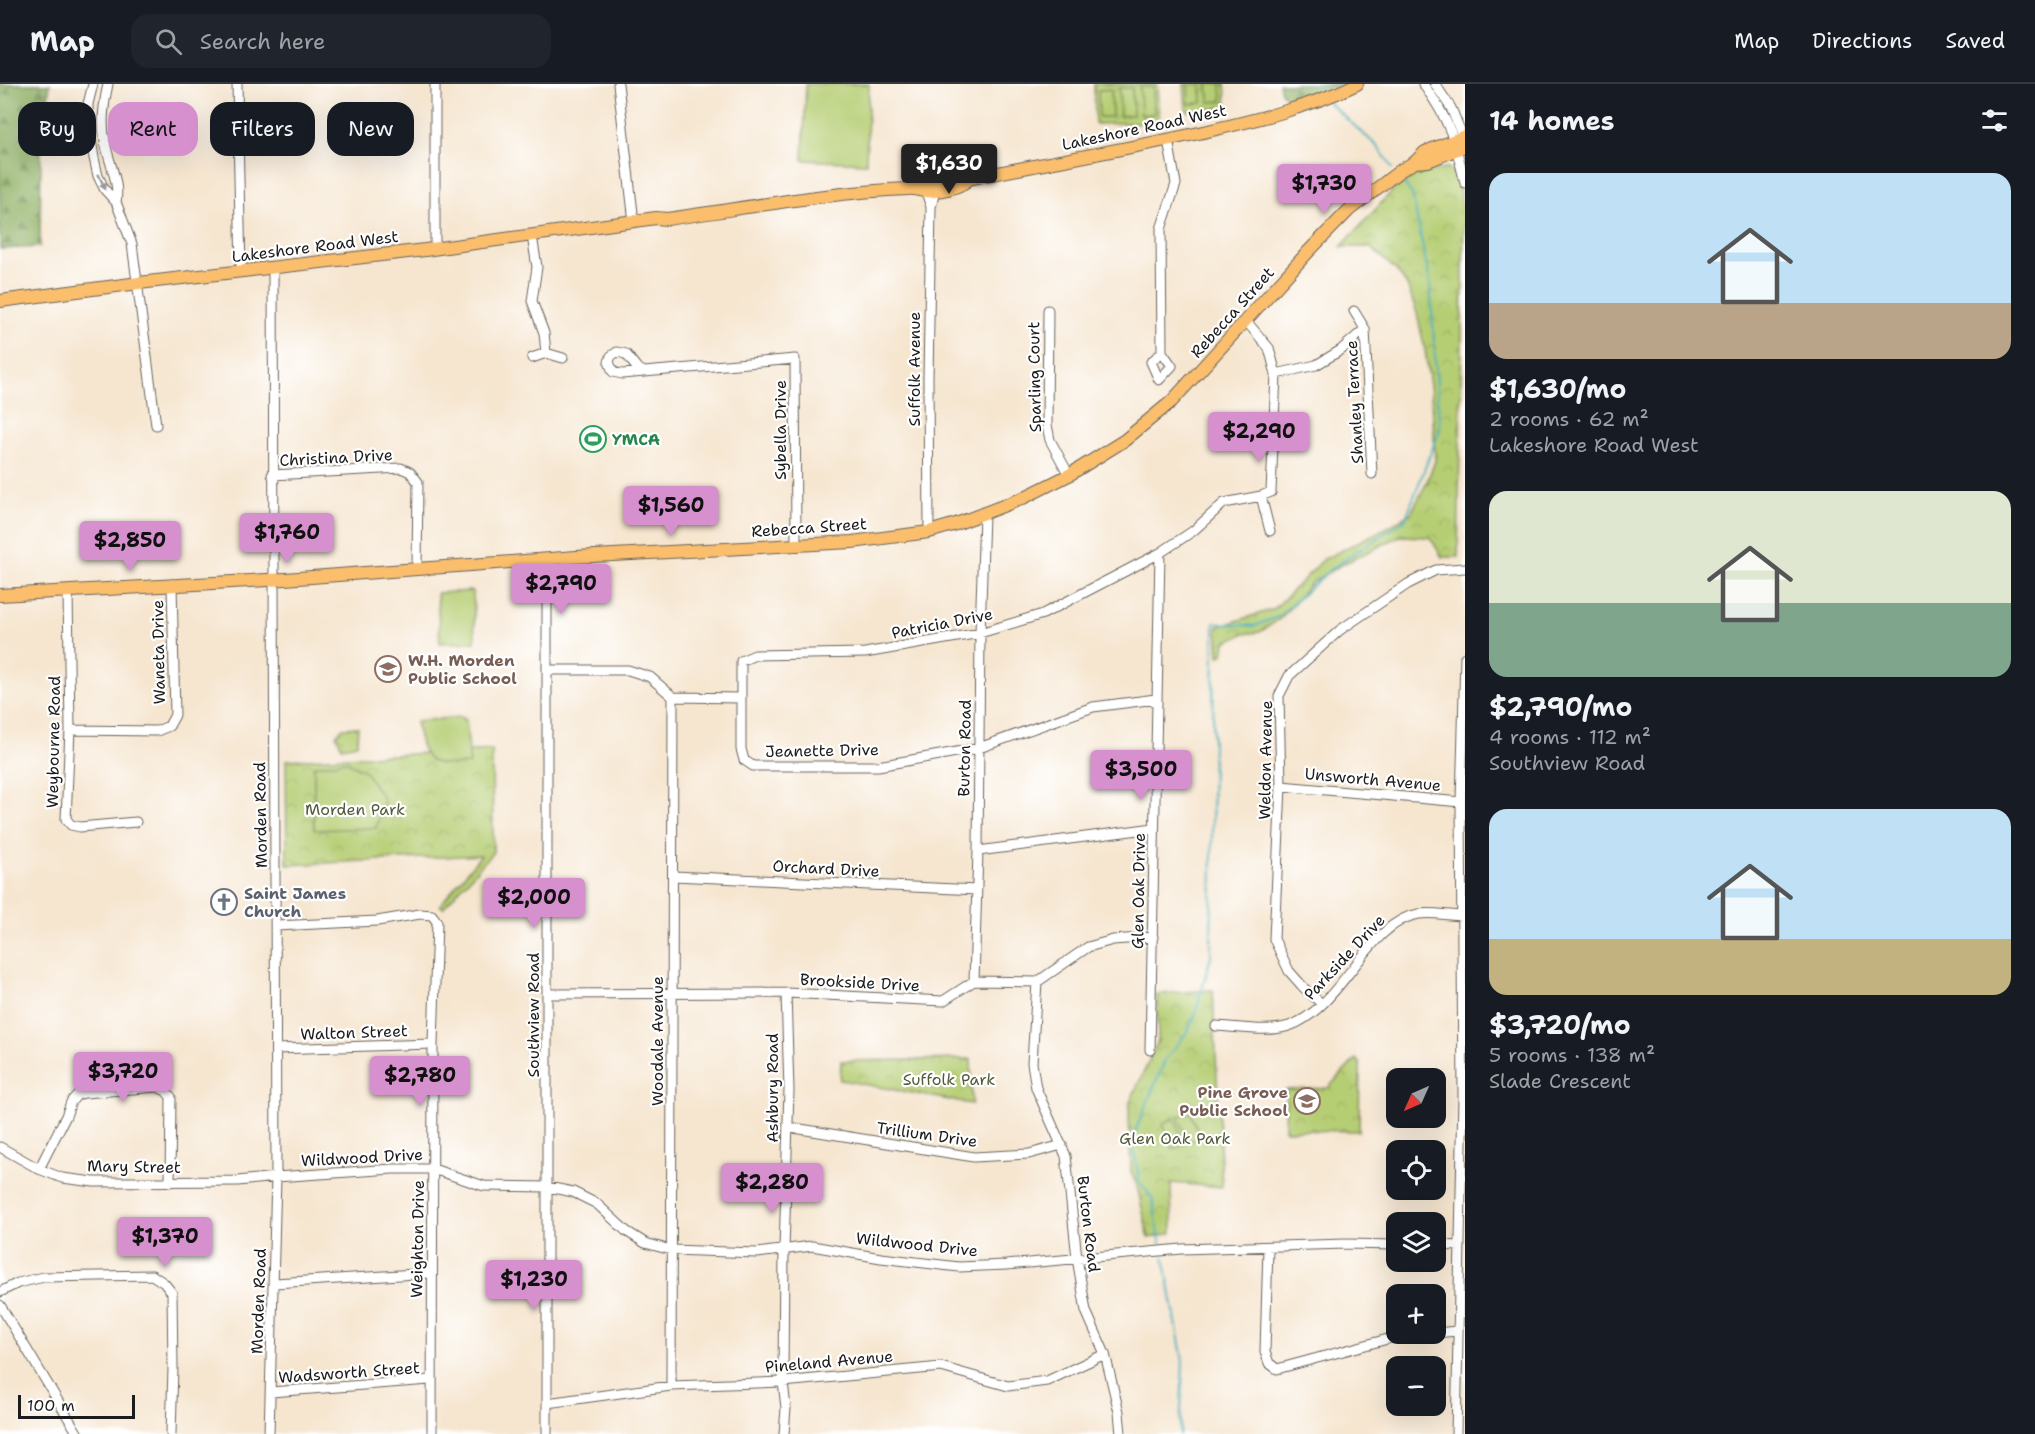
<!DOCTYPE html>
<html lang="en">
<head>
<meta charset="utf-8">
<style>
	body { margin:0; font-family:"Shantell Sans",sans-serif; background:#20242c; color:#f1f3f6; height:100vh; display:flex; flex-direction:column; font-size:22px; white-space:nowrap }
	* { box-sizing:border-box; margin:0 }
	p { font-size:20px; color:#9ea1a6 }
	.icon { flex:none; width:33px; height:33px; fill:none; stroke:currentColor; stroke-width:2; stroke-linecap:round; stroke-linejoin:round }
	.map { position:relative; flex:1; overflow:hidden }
	.drawer { display:flex; flex-direction:column; background:#171b24; width:570px }
	.drawer>* { flex:none }
	.top-card { position:absolute; left:18px; top:18px; width:570px; height:54px; display:flex; gap:12px }
	.needle { width:39px; rotate:225deg }
	.buttons { position:absolute; left:1386px; top:984px; display:grid; gap:12px }
	.buttons a { display:grid; place-items:center; width:60px; height:60px; border-radius:12px; background:#171b24; box-shadow:0 6px 24px #0002; font-size:30px }
	.scale { position:absolute; left:18px; bottom:15px; width:117px; box-sizing:border-box; padding-left:6px; border:3px solid #1c1c1c; border-top:0; font-size:16px; line-height:21px; white-space:nowrap; color:#1c1c1c; -webkit-text-stroke:4px #fff; paint-order:stroke }
	.price { position:absolute; translate:-50% -51px; padding:0 14px; border-radius:6px; background:#d690ce; color:#111; font-size:20px; line-height:39px; filter:drop-shadow(0 2px 3px #0008) }
	.price::after { content:''; position:absolute; left:50%; top:36px; width:18px; height:14px; margin-left:-9px; background:inherit; clip-path:polygon(0 0,100% 0,50% 100%) }
	.price.on { background:#222; color:#fff }
	ul { padding:0; list-style:none }
	li { display:grid; align-content:center; gap:12px; height:318px; padding:0 24px }
	li span { display:grid; place-items:center; height:186px; border-radius:18px; color:#555 }
	li>.icon { margin-inline-start:auto }
	span .icon { width:108px; height:108px; fill:#fffc; stroke-width:1 }
	li b { font-size:26px }
	h2 { display:flex; justify-content:space-between; align-items:center; height:72px; padding:0 24px; font-size:26px }
	.pill { padding:0 21px; border-radius:18px; background:#171b24; box-shadow:0 6px 24px #0002; font-size:21px; line-height:54px }
	.pill.on { background:#d690ce; color:#111 }
	header { display:flex; align-items:center; gap:36px; box-sizing:border-box; height:84px; padding:0 30px; background:#171b24; border-bottom:2px solid #363941 }
	header strong { font-size:28px }
	nav { display:flex; gap:33px; margin-inline-start:auto; font-size:21px }
	.search { width:420px; height:54px; background:#20242c; display:flex; align-items:center; gap:15px; box-sizing:border-box; padding:0 21px; border-radius:18px; color:#9ea1a6; font-size:22px }
	main { display:flex; flex:1; min-height:0 }
	.map>svg:first-child { display:block }
	.forest { fill:url(#forest-firs); stroke:#566640; stroke-width:1.5 }
	.park { fill:url(#park-crowns); stroke:#697548; stroke-width:1.5 }
	.pitch { fill:#b6ce73; stroke:#697548; stroke-width:1.5 }
	.lines { fill:none; stroke-linecap:round; stroke-linejoin:round }
	.stream { stroke:#40aebd; stroke-width:2 }
	.minor-casing { stroke:#68635b; stroke-width:11 }
	.major-casing { stroke:#68635b; stroke-width:14 }
	.minor { stroke:#fff; stroke-width:9 }
	.major { stroke:#fabe6d; stroke-width:12 }
	.oneway { fill:#999 }
	.labels { text-anchor:middle; stroke-width:4.5; stroke-linejoin:round; paint-order:stroke }
	.street-label { font-size:16px; fill:#1c1c1c; stroke:#fff }
	.leisure-label { font-size:16px; font-weight:bold; fill:#27864d; stroke:#fff; text-anchor:start }
	.education-label { font-size:16px; font-weight:bold; fill:#785e54; stroke:#fff; text-anchor:start }
	.park-label { font-size:16px; fill:#525a3a; stroke:#fff }
	.worship-label { font-size:16px; font-weight:bold; fill:#5b616d; stroke:#fff; text-anchor:start }
</style>
</head>
<body>
<header>
<strong>Map</strong>
<div class="search"><svg class="icon" aria-label="search" viewBox="0 0 24 24"><circle cx="10" cy="10" r="6"/><path d="M15 15l6 6"/></svg>Search here</div>
<nav><a>Map</a><a>Directions</a><a>Saved</a></nav>
</header>
<main>
<div class="map">
<svg width="1465" height="1350" viewBox="0 0 1465 1350">
	<defs>
		<pattern id="forest-firs" width="22" height="20" patternUnits="userSpaceOnUse" patternTransform="scale(1.5)"><rect width="22" height="20" fill="#90b165"/><path d="M5 1l3.5 6h-7zM16 11l3.5 6h-7z" fill="#758f52"/></pattern>
		<pattern id="park-crowns" width="20" height="18" patternUnits="userSpaceOnUse" patternTransform="scale(1.5)"><rect width="20" height="18" fill="#b6ce73"/><path d="M2 6a3 3 0 1 1 6 0M12 15a3 3 0 1 1 6 0" fill="none" stroke="#9cb063"/></pattern>
	</defs>
	<rect width="100%" height="100%" fill="#fff"/>
	<filter id="ink" filterUnits="userSpaceOnUse"><feTurbulence type="fractalNoise" baseFrequency=".0167" numOctaves="2"/><feDisplacementMap in="SourceGraphic" scale="12" xChannelSelector="R" yChannelSelector="G"/><feConvolveMatrix kernelMatrix="1 2 1 2 8 2 1 2 1" color-interpolation-filters="sRGB"/></filter>
	<filter id="wash" filterUnits="userSpaceOnUse"><feTurbulence type="fractalNoise" baseFrequency=".008" numOctaves="4" result="noise"/><feDisplacementMap in="SourceGraphic" scale="24" xChannelSelector="R" yChannelSelector="G"/><feGaussianBlur stdDeviation="1.35" result="paint"/><feColorMatrix in="noise" values="0 0 0 0 0 0 0 0 0 0 0 0 0 0 0 0 0 1.4 0 .05"/><feComposite in="paint" operator="in"/></filter>
	<g filter="url(#wash)">
		<rect width="100%" height="100%" fill="#f6e6d0"/>
		<!-- forest -->
		<path class="forest" d="M0,0H50L41,67L40,163L0,165Z
			M1279,0H1342L1288,17L1281,8Z"/>
		<!-- park -->
		<path class="park" d="M1094,0H1157L1159,38L1097,40L1095,39Z
			M1184,0H1225L1227,24L1209,25L1206,23L1204,26L1188,27L1186,25Z
			M1447,83L1457,92L1464,131L1458,473H1442L1430,453L1400,452L1339,482L1312,498L1281,534L1260,548L1243,550L1225,558L1223,571L1219,572L1217,543L1274,525L1324,475L1390,442L1411,429L1426,400L1435,377L1434,350L1431,309L1425,266L1417,229L1407,201L1396,186L1370,163H1341L1394,105L1414,92Z
			M358,643L357,660L342,663L336,651L343,644Z
			M492,666L493,768L443,824L440,821L481,771L287,781L286,676Z
			M1213,906L1222,1103L1171,1099L1172,1149L1149,1154L1137,1102L1131,1088L1129,1030L1130,1018L1158,957L1157,910Z
			M971,975L972,1020L840,996L841,977Z
			M1356,975L1360,980L1359,1047L1285,1046L1286,1006L1328,1004Z"/>
		<!-- pitch -->
		<path class="pitch" d="M806,0H869L866,79L803,76Z
			M1188,0H1201L1202,19L1189,20Z
			M1208,0H1221L1222,17L1209,18Z
			M1140,3H1153L1154,30L1141,31Z
			M1119,4H1132L1133,31L1120,32Z
			M1111,5L1112,33H1099L1098,6Z
			M473,507L475,558L440,559L437,509Z
			M461,633L466,636L470,680C427,683 423,678 416,637Z
			M346,677L365,687L384,716L376,744L314,746V682Z
			M1190,1028L1201,1053L1189,1058L1178,1033Z
			M1174,1034L1185,1060L1173,1065L1162,1040Z"/>
		<g class="lines">
			<!-- stream -->
			<path class="stream" d="M1316,0L1320,10
				M1328,18L1377,62L1393,84
				M1161,1161L1152,1114L1139,1097L1132,1055L1165,976L1187,948L1195,931L1211,872L1214,539L1255,542L1279,532L1331,485L1405,436L1440,345L1430,199L1412,110L1401,95
				M1164,1173L1183,1277L1180,1350"/>
		</g>
	</g>
	<g filter="url(#ink)">
		<g class="lines">
			<defs>
				<path id="minor" d="M93,0L88,20V38L94,74L98,92L105,106L116,118L132,160L156,341
					M108,0C104,19 101,38 105,57C108,78 120,97 116,118
					M237,0L241,188
					M435,0V164
					M618,0L634,138
					M1423,0C1450,36 1455,57 1465,99
					M1435,0L1451,24L1464,56
					M532,152L537,183L532,217L544,249L546,269
					M1048,226L1047,341L1050,356L1069,391
					M1354,227L1365,245L1372,390
					M617,268L626,270L637,284L644,288L622,290L613,288L609,278L611,272Z
					M1162,268L1151,278L1159,296L1172,282L1162,268L1161,145L1176,100L1168,56
					M532,274L546,269L563,274
					M644,288L795,275L796,461
					M1276,290L1316,281L1341,266L1365,245
					M272,391L401,384L410,388L418,398L417,484
					M1261,412L1270,447
					M929,448L928,295L931,123C935,110 939,83 931,71L928,73L923,99L931,123
					M68,507L70,646L66,735L71,741L80,743L136,738
					M548,586H628L650,593L673,613L741,614
					M1156,615L1093,623L979,664L878,682H753L744,676L741,665V577L755,571L865,569L980,549L1043,530L1160,469L1193,447L1224,419L1261,412L1271,408L1276,290L1269,264L1246,237
					M70,646L157,647L169,642L175,631L172,500
					M1281,702L1461,718
					M978,767L1154,744
					M673,792L977,806
					M276,842L377,837L420,830L432,831L437,838L433,960L432,1350
					M974,897L978,767L980,549L984,431
					M1037,898L1032,979L1036,1004L1066,1072L1077,1174L1086,1227L1105,1270L1119,1328L1121,1350
					M548,910L786,909L943,917L974,897L1037,898L1088,863L1113,856L1153,853
					M1322,920L1304,904L1289,887L1274,855L1281,702L1279,612L1289,592L1340,546L1408,500L1436,486L1465,484
					M1216,942C1239,943 1268,949 1289,942C1341,925 1368,837 1419,830C1434,828 1450,832 1465,832
					M276,965L433,960
					M1150,966L1160,469
					M788,1043L974,1073L1029,1070L1062,1061
					M0,1063L39,1085L62,1094L94,1098L238,1097L276,1093L393,1085H433L484,1102L548,1103L573,1108L597,1120L626,1147L645,1159L671,1166L757,1169L812,1162L881,1174L959,1183L1006,1181L1182,1165L1346,1160L1396,1161
					M39,1085L66,1032L71,1018L77,1011L85,1009L157,1003L166,1007L171,1013L170,1098
					M1436,1161L1460,1162
					M1268,1163L1265,1268L1269,1279L1277,1285L1395,1253L1427,1250
					M275,1199L431,1189
					M0,1208L18,1199L44,1193L152,1191L164,1199L172,1209L173,1284L171,1350
					M0,1221L78,1350
					M1436,1249L1457,1247
					M671,1302L673,613
					M271,1308L430,1296
					M547,1319L671,1302L783,1298L941,1283L1008,1302L1047,1297L1105,1270
					M269,1350L276,1093L273,185
					M547,1350V476
					M784,1350L786,1324L783,1298L784,1165L789,1006L786,909
					M1456,1350L1463,1011L1461,718L1465,573"/>
				<path id="major" d="M1415,78L1428,77L1465,62
					M912,104C928,96 952,91 969,95C1049,78 1129,65 1208,47C1256,36 1313,22 1357,0
					M0,217L139,199L425,166L656,134L667,135C747,124 828,108 908,105C915,104 920,107 926,107C940,108 959,104 969,95
					M0,511L285,495L576,473L852,458L929,448L956,440L1021,415L1069,391L1125,356L1172,317L1308,168L1349,126L1401,86L1415,78L1425,68L1465,52"/>
			</defs>
			<!-- minor casing -->
			<use href="#minor" class="minor-casing"/>
			<!-- major casing -->
			<use href="#major" class="major-casing"/>
			<!-- minor -->
			<use href="#minor" class="minor"/>
			<!-- major -->
			<use href="#major" class="major"/>
		</g>
		<!-- one-way arrows -->
		<defs><path id="oneway-solid" d="M-6-.8H1V-3.2L6.5 0L1 3.2V.8H-6Z" transform="scale(1.5)"/></defs>
		<use class="oneway" href="#oneway-solid" transform="translate(102 98) rotate(65)"/>
	</g>
	<!-- icons -->
	<defs>
		<symbol id="stadium-ring" viewBox="-11 -11 22 22"><circle r="9.5" fill="#fff" stroke="#2e9e5b" stroke-width="1.5"/><path d="M0-5a6.5 5 0 1 0 0 10a6.5 5 0 1 0 0-10ZM-3.5-1.8h7v3.6h-7Z" fill="#2e9e5b"/></symbol>
		<symbol id="school-ring" viewBox="-11 -11 22 22"><circle r="9.5" fill="#fff" stroke="#8d6e63" stroke-width="1.5"/><path d="M0-5L7-2L0 1L-7-2ZM-4 1L0 2.5L4 1V4Q0 6-4 4Z" fill="#8d6e63"/></symbol>
		<symbol id="church-ring" viewBox="-11 -11 22 22"><circle r="9.5" fill="#fff" stroke="#6b7280" stroke-width="1.5"/><path d="M-1.2-6h2.4v3.5h3.3v2.4h-3.3V6h-2.4V-.1h-3.3v-2.4h3.3Z" fill="#6b7280"/></symbol>
	</defs>
	<g fill-rule="evenodd">
		<use href="#stadium-ring" x="578" y="340" width="30" height="30"/>
		<use href="#school-ring" x="373" y="570" width="30" height="30"/>
		<use href="#church-ring" x="209" y="803" width="30" height="30"/>
		<use href="#school-ring" x="1292" y="1002" width="30" height="30"/>
	</g>
	<g class="labels">
		<!-- street labels -->
		<g class="street-label">
			<text transform="translate(1144 43) rotate(-12)" y="6">Lakeshore Road West</text>
			<text transform="translate(315 162) rotate(-7)" y="6">Lakeshore Road West</text>
			<text transform="translate(1232 228) rotate(-48)" y="6">Rebecca Street</text>
			<text transform="translate(914 285) rotate(-90)" y="6">Suffolk Avenue</text>
			<text transform="translate(1034 293) rotate(-91)" y="6">Sparling Court</text>
			<text transform="translate(1354 318) rotate(-93)" y="6">Shanley Terrace</text>
			<text transform="translate(780 346) rotate(-90)" y="6">Sybella Drive</text>
			<text transform="translate(336 373) rotate(-3)" y="6">Christina Drive</text>
			<text transform="translate(809 443) rotate(-4)" y="6">Rebecca Street</text>
			<text transform="translate(942 539) rotate(-11)" y="6">Patricia Drive</text>
			<text transform="translate(158 568) rotate(-91)" y="6">Waneta Drive</text>
			<text transform="translate(53 658) rotate(-89)" y="6">Weybourne Road</text>
			<text transform="translate(964 664) rotate(-89)" y="6">Burton Road</text>
			<text transform="translate(822 666) rotate(-1)" y="6">Jeanette Drive</text>
			<text transform="translate(1265 676) rotate(-89)" y="6">Weldon Avenue</text>
			<text transform="translate(1373 695) rotate(5)" y="6">Unsworth Avenue</text>
			<text transform="translate(260 731) rotate(-91)" y="6">Morden Road</text>
			<text transform="translate(826 784) rotate(3)" y="6">Orchard Drive</text>
			<text transform="translate(1138 807) rotate(-89)" y="6">Glen Oak Drive</text>
			<text transform="translate(1344 873) rotate(-47)" y="6">Parkside Drive</text>
			<text transform="translate(860 898) rotate(3)" y="6">Brookside Drive</text>
			<text transform="translate(533 931) rotate(-90)" y="6">Southview Road</text>
			<text transform="translate(354 948) rotate(-2)" y="6">Walton Street</text>
			<text transform="translate(657 957) rotate(-90)" y="6">Woodale Avenue</text>
			<text transform="translate(772 1004) rotate(-90)" y="6">Ashbury Road</text>
			<text transform="translate(927 1050) rotate(8)" y="6">Trillium Drive</text>
			<text transform="translate(362 1073) rotate(-3)" y="6">Wildwood Drive</text>
			<text transform="translate(134 1082) rotate(1)" y="6">Mary Street</text>
			<text transform="translate(1089 1140) rotate(83)" y="6">Burton Road</text>
			<text transform="translate(417 1155) rotate(-89)" y="6">Weighton Drive</text>
			<text transform="translate(917 1160) rotate(6)" y="6">Wildwood Drive</text>
			<text transform="translate(258 1217) rotate(-88)" y="6">Morden Road</text>
			<text transform="translate(829 1277) rotate(-5)" y="6">Pineland Avenue</text>
			<text transform="translate(349 1288) rotate(-4)" y="6">Wadsworth Street</text>
		</g>
		<!-- leisure labels -->
		<g class="leisure-label">
			<text x="612" y="361">YMCA</text>
		</g>
		<!-- education labels -->
		<g class="education-label">
			<text x="408" y="582">W.H. Morden<tspan x="408" dy="18">Public School</tspan></text>
			<text x="1288" y="1014" text-anchor="end">Pine Grove<tspan x="1288" dy="18">Public School</tspan></text>
		</g>
		<!-- park labels -->
		<g class="park-label">
			<text x="355" y="731">Morden Park</text>
			<text x="949" y="1001">Suffolk Park</text>
			<text x="1175" y="1060">Glen Oak Park</text>
		</g>
		<!-- worship labels -->
		<g class="worship-label">
			<text x="244" y="815">Saint James<tspan x="244" dy="18">Church</tspan></text>
		</g>
	</g>
</svg>
<div class="buttons">
<a><svg class="needle" viewBox="-14 -14 28 28"><path d="M0-13l5 13h-10z" fill="#e53935"/><path d="M0 13l5-13h-10z" fill="#9ea1a6"/></svg></a>
<a><svg class="icon" aria-label="locate" viewBox="0 0 24 24"><circle cx="12" cy="12" r="6"/><path d="M12 2v4M12 18v4M2 12h4M18 12h4"/></svg></a>
<a><svg class="icon" aria-label="layers" viewBox="0 0 24 24"><path d="M12 4l9 5-9 5-9-5zM3 14l9 5 9-5"/></svg></a>
<a>+</a>
<a>−</a>
</div>
<div class="scale">100 m</div>
<b class="price on" style="left:949px;top:111px">$1,630</b>
<b class="price" style="left:1324px;top:131px">$1,730</b>
<b class="price" style="left:1259px;top:379px">$2,290</b>
<b class="price" style="left:671px;top:453px">$1,560</b>
<b class="price" style="left:287px;top:480px">$1,760</b>
<b class="price" style="left:130px;top:488px">$2,850</b>
<b class="price" style="left:561px;top:531px">$2,790</b>
<b class="price" style="left:1141px;top:717px">$3,500</b>
<b class="price" style="left:534px;top:845px">$2,000</b>
<b class="price" style="left:123px;top:1019px">$3,720</b>
<b class="price" style="left:420px;top:1023px">$2,780</b>
<b class="price" style="left:772px;top:1130px">$2,280</b>
<b class="price" style="left:165px;top:1184px">$1,370</b>
<b class="price" style="left:534px;top:1227px">$1,230</b>
<div class="top-card">
<a class="pill">Buy</a>
<a class="pill on">Rent</a>
<a class="pill">Filters</a>
<a class="pill">New</a>
</div>
</div>
<section class="drawer">
<h2>14 homes<svg class="icon" aria-label="filters" viewBox="0 0 24 24"><path d="M4 7h16M4 17h16"/><circle cx="9" cy="7" r="2"/><circle cx="15" cy="17" r="2"/></svg></h2>
<ul>
<li><span style="background:linear-gradient(#bfe0f5 70%,#b9a48a 0)"><svg class="icon" aria-label="home" viewBox="0 0 24 24"><path d="M3 11l9-7 9 7M6 9v11h12V9"/></svg></span><div><b>$1,630/mo</b><p>2 rooms · 62 m²</p><p>Lakeshore Road West</p></div></li>
<li><span style="background:linear-gradient(#dfe7d0 60%,#7fa58c 0)"><svg class="icon" aria-label="home" viewBox="0 0 24 24"><path d="M3 11l9-7 9 7M6 9v11h12V9"/></svg></span><div><b>$2,790/mo</b><p>4 rooms · 112 m²</p><p>Southview Road</p></div></li>
<li><span style="background:linear-gradient(#bfe0f5 70%,#c2b280 0)"><svg class="icon" aria-label="home" viewBox="0 0 24 24"><path d="M3 11l9-7 9 7M6 9v11h12V9"/></svg></span><div><b>$3,720/mo</b><p>5 rooms · 138 m²</p><p>Slade Crescent</p></div></li>
</ul>
</section>
</main>
</body>
</html>
